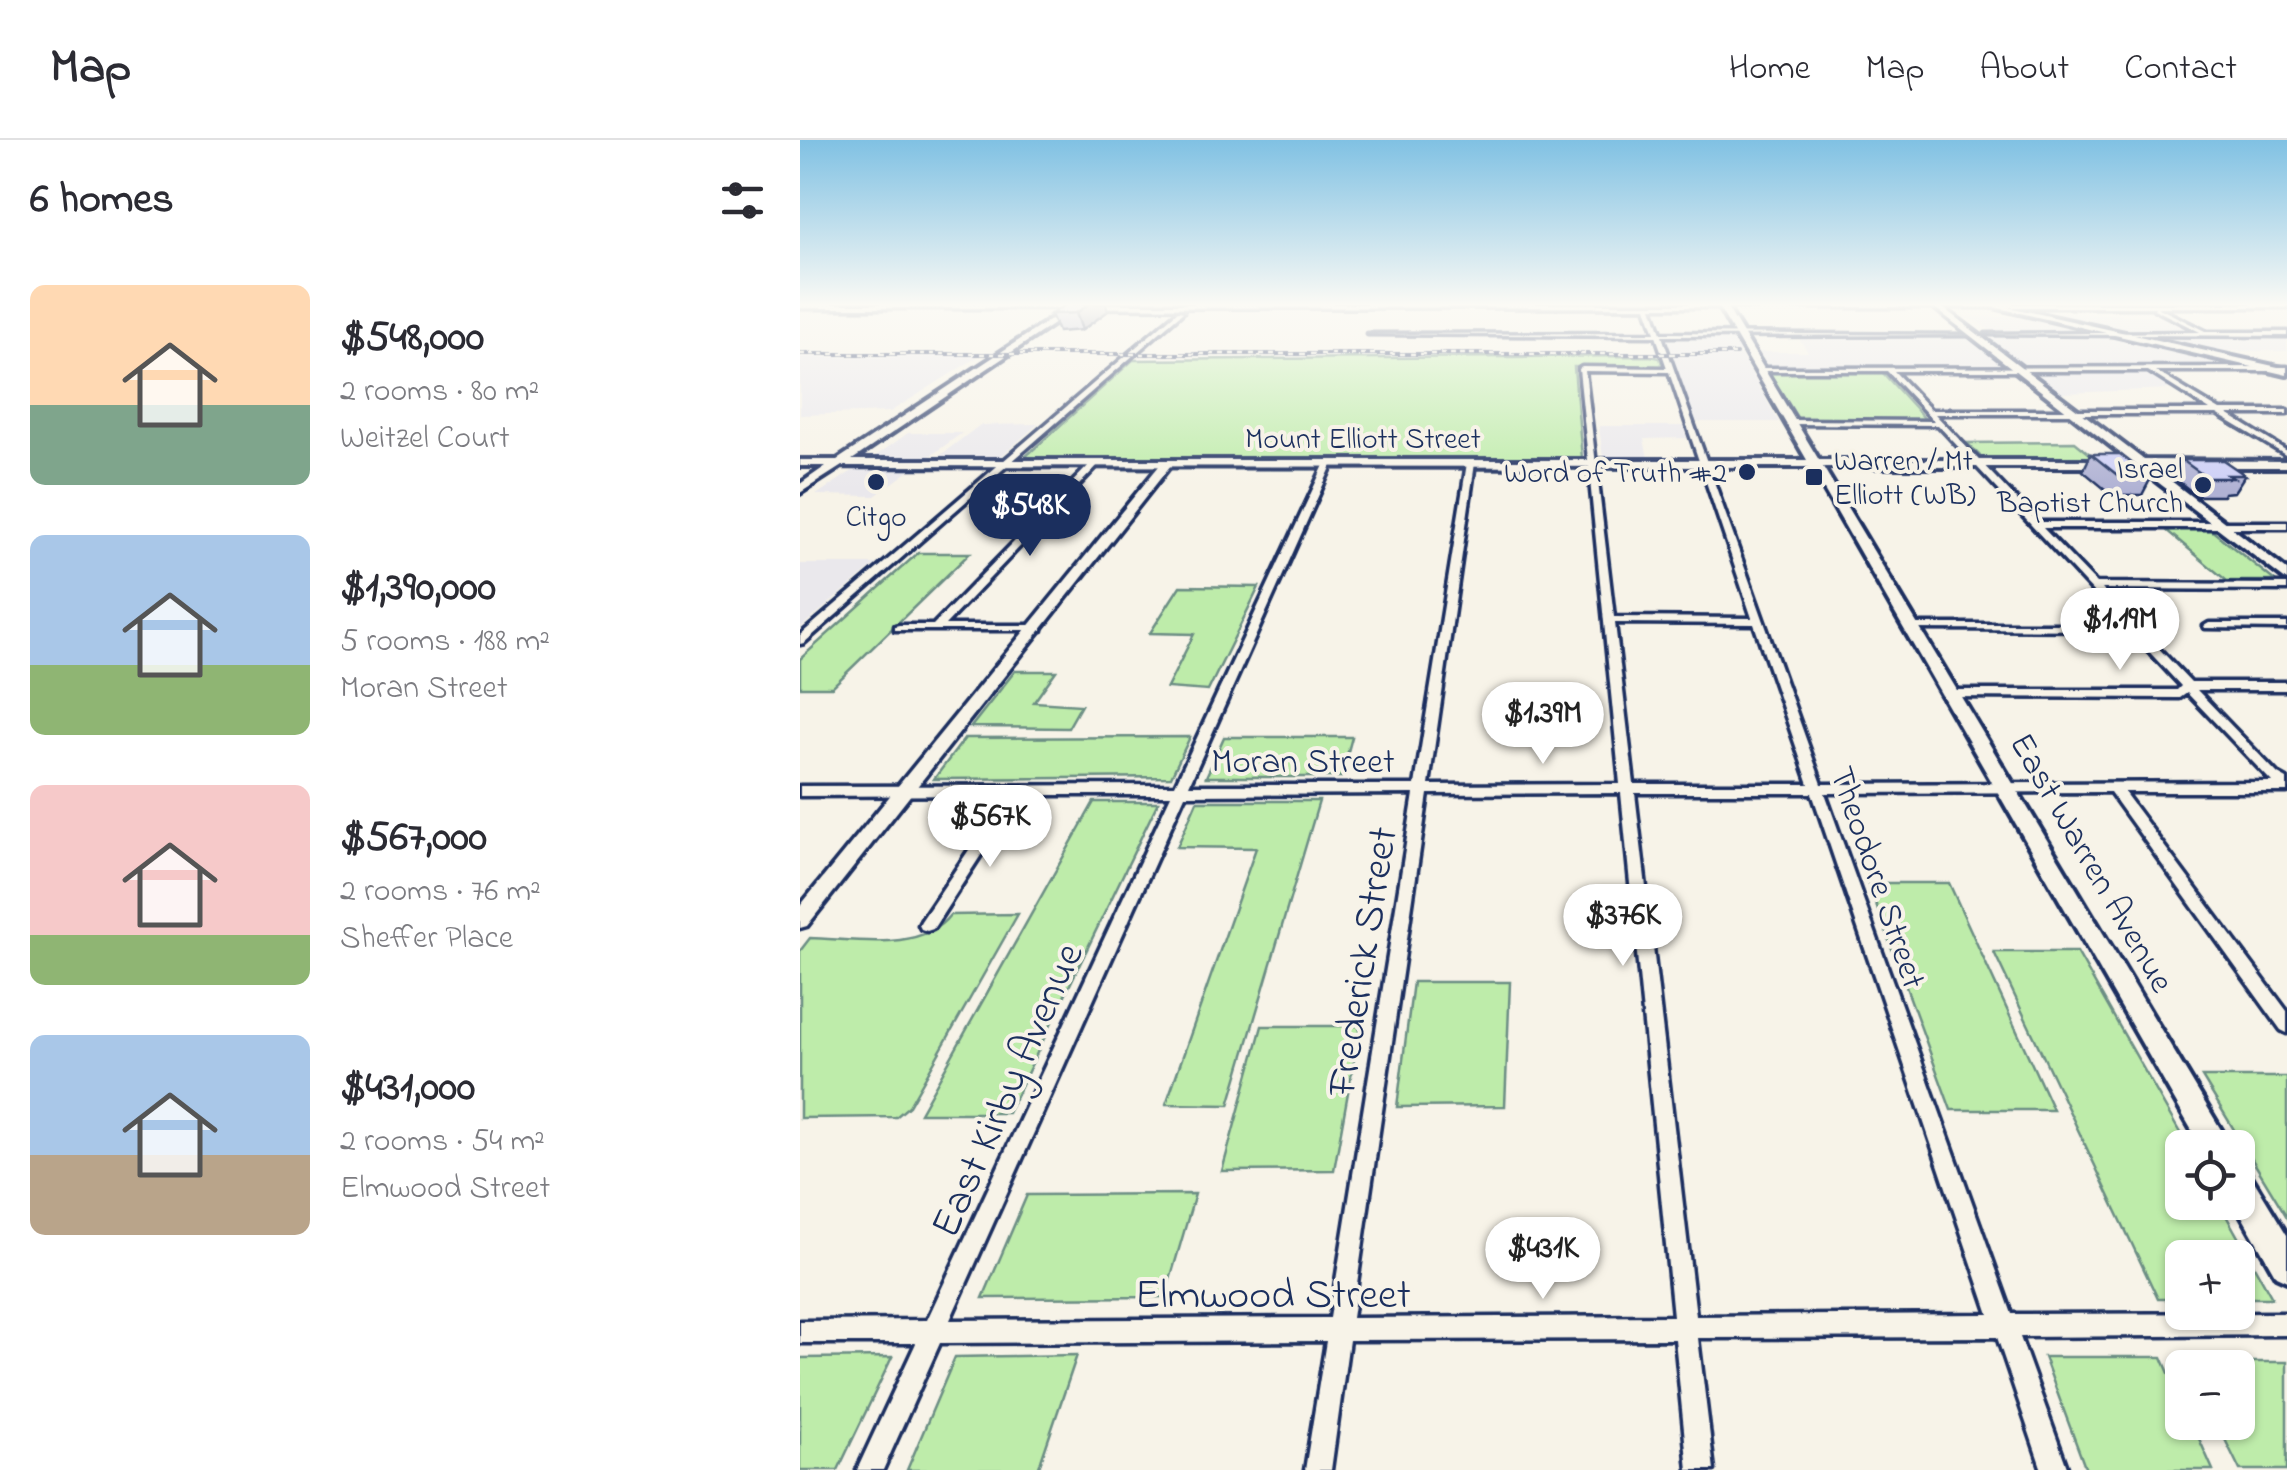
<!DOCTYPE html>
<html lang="en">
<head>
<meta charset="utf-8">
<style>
	body { margin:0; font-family:"Indie Flower",sans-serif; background:#f7f7f7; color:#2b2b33; height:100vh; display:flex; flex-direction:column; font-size:38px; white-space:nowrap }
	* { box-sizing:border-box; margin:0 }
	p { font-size:32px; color:#7c7c81 }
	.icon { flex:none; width:55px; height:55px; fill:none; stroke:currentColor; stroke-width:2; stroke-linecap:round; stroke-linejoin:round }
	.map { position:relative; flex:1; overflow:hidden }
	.drawer { display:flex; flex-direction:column; background:#fff; width:800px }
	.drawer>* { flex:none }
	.tools { position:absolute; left:1365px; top:990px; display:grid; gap:20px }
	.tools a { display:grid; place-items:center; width:90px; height:90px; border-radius:15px; background:#fff; box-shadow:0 2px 8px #0004; font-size:50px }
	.price { position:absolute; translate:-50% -85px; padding:0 22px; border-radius:35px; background:#fff; color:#222; font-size:32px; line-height:65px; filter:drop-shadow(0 2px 5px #0008) }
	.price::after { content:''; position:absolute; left:50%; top:60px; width:30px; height:22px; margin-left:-15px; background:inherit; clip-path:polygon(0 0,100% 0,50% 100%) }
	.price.current { background:#1b2f5e; color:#fff }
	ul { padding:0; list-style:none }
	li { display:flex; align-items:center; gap:30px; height:250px; padding:0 30px }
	li span { display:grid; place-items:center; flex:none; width:280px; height:200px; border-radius:15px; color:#555 }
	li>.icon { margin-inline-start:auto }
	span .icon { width:120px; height:120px; fill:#fffc; stroke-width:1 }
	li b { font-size:42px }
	h2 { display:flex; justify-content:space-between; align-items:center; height:120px; padding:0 30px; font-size:42px }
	header { display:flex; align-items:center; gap:60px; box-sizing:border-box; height:140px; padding:0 50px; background:#fff; border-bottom:2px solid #e1e1e2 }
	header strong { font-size:48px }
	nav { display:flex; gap:55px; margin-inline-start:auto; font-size:35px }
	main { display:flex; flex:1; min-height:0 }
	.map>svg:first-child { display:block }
	.built { fill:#eae8ec }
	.green { fill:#beecaa; stroke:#6c8e84; stroke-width:2.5 }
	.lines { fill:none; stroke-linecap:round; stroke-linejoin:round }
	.minor-casing { stroke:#1b2f5e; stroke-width:7 }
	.tertiary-casing { stroke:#1b2f5e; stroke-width:7 }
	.secondary-casing { stroke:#1b2f5e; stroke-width:8 }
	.primary-casing { stroke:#1b2f5e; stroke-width:8 }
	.minor { fill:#f7f3e8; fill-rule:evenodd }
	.tertiary { fill:#f7f3e8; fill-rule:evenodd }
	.secondary { fill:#f7f3e8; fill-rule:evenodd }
	.primary { fill:#f7f3e8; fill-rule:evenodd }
	.rail-casing { stroke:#1b2f5e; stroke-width:4 }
	.rail { stroke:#f7f3e8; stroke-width:2.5; stroke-dasharray:5; stroke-linecap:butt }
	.wall { fill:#b0b2d4; stroke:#1b2f5e; stroke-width:2.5 }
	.shaded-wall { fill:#9091ad; stroke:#1b2f5e; stroke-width:2.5 }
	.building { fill:#cdcff7; stroke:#1b2f5e; stroke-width:2.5 }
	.poi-dot { fill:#1b2f5e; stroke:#f7f3e8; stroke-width:4 }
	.labels { text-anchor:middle; stroke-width:8; stroke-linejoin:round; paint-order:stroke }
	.far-street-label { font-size:30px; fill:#1b2f5e; stroke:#f7f3e8 }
	.far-poi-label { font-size:30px; fill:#1b2f5e; stroke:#f7f3e8; text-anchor:end }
	.street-label { font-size:35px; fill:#1b2f5e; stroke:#f7f3e8 }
	.near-street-label { font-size:42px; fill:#1b2f5e; stroke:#f7f3e8 }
</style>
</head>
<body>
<header>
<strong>Map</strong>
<nav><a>Home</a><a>Map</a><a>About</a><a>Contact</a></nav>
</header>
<main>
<section class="drawer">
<h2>6 homes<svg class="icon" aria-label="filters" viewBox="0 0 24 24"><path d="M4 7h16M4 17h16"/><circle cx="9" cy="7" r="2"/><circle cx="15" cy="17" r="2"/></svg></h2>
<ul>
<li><span style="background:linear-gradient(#ffd9b3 60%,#7fa58c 0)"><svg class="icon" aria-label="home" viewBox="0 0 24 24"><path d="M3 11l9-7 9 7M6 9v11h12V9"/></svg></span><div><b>$548,000</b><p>2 rooms · 80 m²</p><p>Weitzel Court</p></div></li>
<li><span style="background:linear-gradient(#a9c7e8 65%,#8fb573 0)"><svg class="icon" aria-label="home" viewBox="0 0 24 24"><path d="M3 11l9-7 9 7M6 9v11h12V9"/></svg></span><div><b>$1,390,000</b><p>5 rooms · 188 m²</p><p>Moran Street</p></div></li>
<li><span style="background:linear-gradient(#f6c9c9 75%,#8fb573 0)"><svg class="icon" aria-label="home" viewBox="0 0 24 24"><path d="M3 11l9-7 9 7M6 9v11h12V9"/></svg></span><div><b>$567,000</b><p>2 rooms · 76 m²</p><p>Sheffer Place</p></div></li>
<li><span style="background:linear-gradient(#a9c7e8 60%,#b9a48a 0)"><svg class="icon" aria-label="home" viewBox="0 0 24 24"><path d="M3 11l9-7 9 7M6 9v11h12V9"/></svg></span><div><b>$431,000</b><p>2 rooms · 54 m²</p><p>Elmwood Street</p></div></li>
</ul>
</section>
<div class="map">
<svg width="1487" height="1330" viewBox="0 0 1487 1330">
	<rect width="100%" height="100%" fill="#f7f3e8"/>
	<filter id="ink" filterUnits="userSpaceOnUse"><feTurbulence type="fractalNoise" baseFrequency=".01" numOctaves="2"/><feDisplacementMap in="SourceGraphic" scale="20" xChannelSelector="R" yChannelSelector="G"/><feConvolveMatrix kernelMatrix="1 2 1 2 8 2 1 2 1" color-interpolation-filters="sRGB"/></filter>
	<g filter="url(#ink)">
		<!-- built -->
		<path class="built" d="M1245,173L1365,176L1395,192H1329Z
			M1159,177H1222L1436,226H1225L1186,196L1196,195L1177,181Z
			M1487,196V211H1420L1354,197Z
			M866,197H932L941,213H872Z
			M998,197H1169L1206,226H968L959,212H1008Z
			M870,215H941L979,282H895Z
			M179,216L90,272L0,275V217Z
			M1343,231L1373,249L1261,253L1233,231Z
			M238,284L200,317H138L180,285Z
			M799,286H883L887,298L844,299L848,318H803Z
			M108,293H162L129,317L73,318Z
			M57,328H113L75,356L16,355Z
			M0,424H76L0,488Z"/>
		<!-- green -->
		<path class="green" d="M850,216L860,218L863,227H774L782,318L225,317L333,220Z
			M969,232H1082L1125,279H998Z
			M1275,302L1295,318L1183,319L1167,303Z
			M1410,389L1475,441H1427L1366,390Z
			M118,413H170L32,547H0V519Z
			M380,446L459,447L408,551L367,548L394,494L350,493Z
			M215,531H256L234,562L281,565L268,588L171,587Z
			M390,597L371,637L134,639L165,598Z
			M424,597H552L541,637H406Z
			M397,661H519L429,965L366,964L456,708L377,707Z
			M294,662H358L208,973H120Z
			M1068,743H1149L1253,970H1151Z
			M218,774L109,966L96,977L0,978V811L10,798C54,799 121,813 150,775Z
			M1194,812H1277L1388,1007L1382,1008V1062L1419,1063L1472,1158H1438V1118H1382V1159H1358Z
			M613,842H710L705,966L597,967Z
			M462,886H560L534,1030L422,1031Z
			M1402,937H1487V1077Z
			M395,1054L365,1157L183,1158L227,1055Z
			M277,1215L238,1330H107L155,1217Z
			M92,1217L38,1330H0V1218Z
			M1244,1217H1362L1382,1263V1282L1392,1283L1413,1330H1286Z
			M1389,1222H1487V1330H1440L1417,1283L1438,1282V1228L1391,1227Z"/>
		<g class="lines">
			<defs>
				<path id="minor" d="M0,164H1487V167H1357L1407,192H1487V196L1186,194L1400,192L1354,169L1355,167H852L861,193L1177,195L862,196L1022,644L1472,642L1387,553L1380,558L1147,557L1145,554L1147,551L1151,550H1377L1381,546L1329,490L1108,489V485L1112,484H1323L1138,285L991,284L987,282L991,280L1134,281L1087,231H960L958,228L1487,227V231H1355L1420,270H1487V274H1427L1487,311V316L1417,274H1135L1238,382H1487V388H1243L1296,443L1487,444V450L1302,449L1391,542H1487V550H1397L1478,634L1487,639V652H1324L1487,871V893L1481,890L1310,652L1025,653L1212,1174L1487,1173V1195L1220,1197L1268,1330H1242L1197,1197L898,1198L914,1330H888L875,1199L549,1200L531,1330H505L526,1201L140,1203L83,1330H57L116,1203H0V1181L127,1180L371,655H220L133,789L127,791L121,789L119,785L121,781L206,655L0,656V646L375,645L525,323L529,321L533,323L389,645H615L667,323L671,321L675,323L629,645L820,644L779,229L782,227L867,228L856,196L568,194L855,193L846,167L0,168ZM785,231L869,232L952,478L814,477ZM1094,231H1348L1410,270H1131ZM815,483L954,484L1009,644H834ZM821,653L873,1176L552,1178L628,654ZM835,653H1012L1189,1174L896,1176ZM614,654L530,1178L150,1180L385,655Z
					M378,171L383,172L4,503L0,504V495Z
					M293,321L300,323L145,485H238L242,486V490H95V486L99,485H133Z
					M1409,483H1487V489L1405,488L1404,486Z"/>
				<path id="tertiary" d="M367,320L371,321V325L7,786L0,788V766L363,321Z"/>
				<path id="secondary" d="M274,164H283L52,320H1007L917,164H925L1019,320H1329L1130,164H1138L1344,320L1487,321V327H1353L1487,430V441L1338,327H1023L1432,1008H1402L1011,327L42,326L0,353V344L26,326H0V320H37Z
					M1438,1026L1448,1031L1487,1095V1141L1476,1136L1434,1062H1438Z"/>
				<path id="primary" d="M1181,164H1195L1487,229V235Z"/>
			</defs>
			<!-- minor casing -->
			<use href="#minor" class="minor-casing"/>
			<!-- tertiary casing -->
			<use href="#tertiary" class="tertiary-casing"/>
			<!-- secondary casing -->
			<use href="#secondary" class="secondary-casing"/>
			<!-- primary casing -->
			<use href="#primary" class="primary-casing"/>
			<!-- minor -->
			<use href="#minor" class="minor"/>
			<!-- tertiary -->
			<use href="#tertiary" class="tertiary"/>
			<!-- secondary -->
			<use href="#secondary" class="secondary"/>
			<!-- primary -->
			<use href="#primary" class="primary"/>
			<defs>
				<path id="rail" d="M0,214H936"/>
			</defs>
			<!-- rail casing -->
			<use href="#rail" class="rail-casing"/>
			<!-- rail -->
			<use href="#rail" class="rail"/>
		</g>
		<!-- wall -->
		<path class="wall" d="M308,171L282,190L258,192L251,174Z
			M1291,314L1351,338L1342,355H1312L1283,331Z
			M1382,320L1445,335L1434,352L1424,353L1423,356H1397L1373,337Z"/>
		<!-- shaded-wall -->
		<path class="shaded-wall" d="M289,164H306L308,171L282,190L276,173Z"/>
		<!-- building -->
		<path class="building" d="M267,164H289L276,173L251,174Z
			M1291,314H1320L1351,338H1321Z
			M1382,320H1423L1445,335H1428L1433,338H1407Z"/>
	</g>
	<!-- sky -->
	<linearGradient id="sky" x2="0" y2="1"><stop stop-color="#80c1e3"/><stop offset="0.47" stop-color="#fbfaf5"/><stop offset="1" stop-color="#fbfaf5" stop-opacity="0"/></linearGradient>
	<rect width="1487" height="350" fill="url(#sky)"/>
	<!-- markers -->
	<g class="poi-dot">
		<circle cx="947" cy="332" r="10"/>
		<rect x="1004" y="327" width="20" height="20" rx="5"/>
		<circle cx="76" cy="342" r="10"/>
		<circle cx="1403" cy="345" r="10"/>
	</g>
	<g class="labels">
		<!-- far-street labels -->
		<g class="far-street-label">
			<text x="563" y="308">Mount Elliott Street</text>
		</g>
		<!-- far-poi labels -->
		<g class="far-poi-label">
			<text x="1034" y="330" text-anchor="start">Warren / Mt<tspan x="1034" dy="34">Elliott (WB)</tspan></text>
			<text x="1383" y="338">Israel<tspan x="1383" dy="34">Baptist Church</tspan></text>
			<text x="927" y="342">Word of Truth #2</text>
			<text x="76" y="386" text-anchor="middle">Citgo</text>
		</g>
		<!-- street labels -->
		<g class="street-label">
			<text x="503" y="632">Moran Street</text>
			<text transform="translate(1293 722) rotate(60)" y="12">East Warren Avenue</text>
			<text transform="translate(1079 737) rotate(71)" y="12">Theodore Street</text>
		</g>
		<!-- near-street labels -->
		<g class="near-street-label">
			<text transform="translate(560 821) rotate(-81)" y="15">Frederick Street</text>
			<text transform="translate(205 949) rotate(-66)" y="15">East Kirby Avenue</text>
			<text x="473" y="1167">Elmwood Street</text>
		</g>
	</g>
</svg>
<div class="tools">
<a><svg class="icon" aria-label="locate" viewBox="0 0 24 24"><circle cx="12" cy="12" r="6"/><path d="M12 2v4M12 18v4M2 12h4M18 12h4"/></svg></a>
<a>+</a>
<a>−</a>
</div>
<b class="price current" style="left:230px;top:419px">$548K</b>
<b class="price" style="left:1320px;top:533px">$1.19M</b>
<b class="price" style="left:743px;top:627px">$1.39M</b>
<b class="price" style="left:190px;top:730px">$567K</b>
<b class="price" style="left:823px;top:829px">$376K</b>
<b class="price" style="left:743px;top:1162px">$431K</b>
</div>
</main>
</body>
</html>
